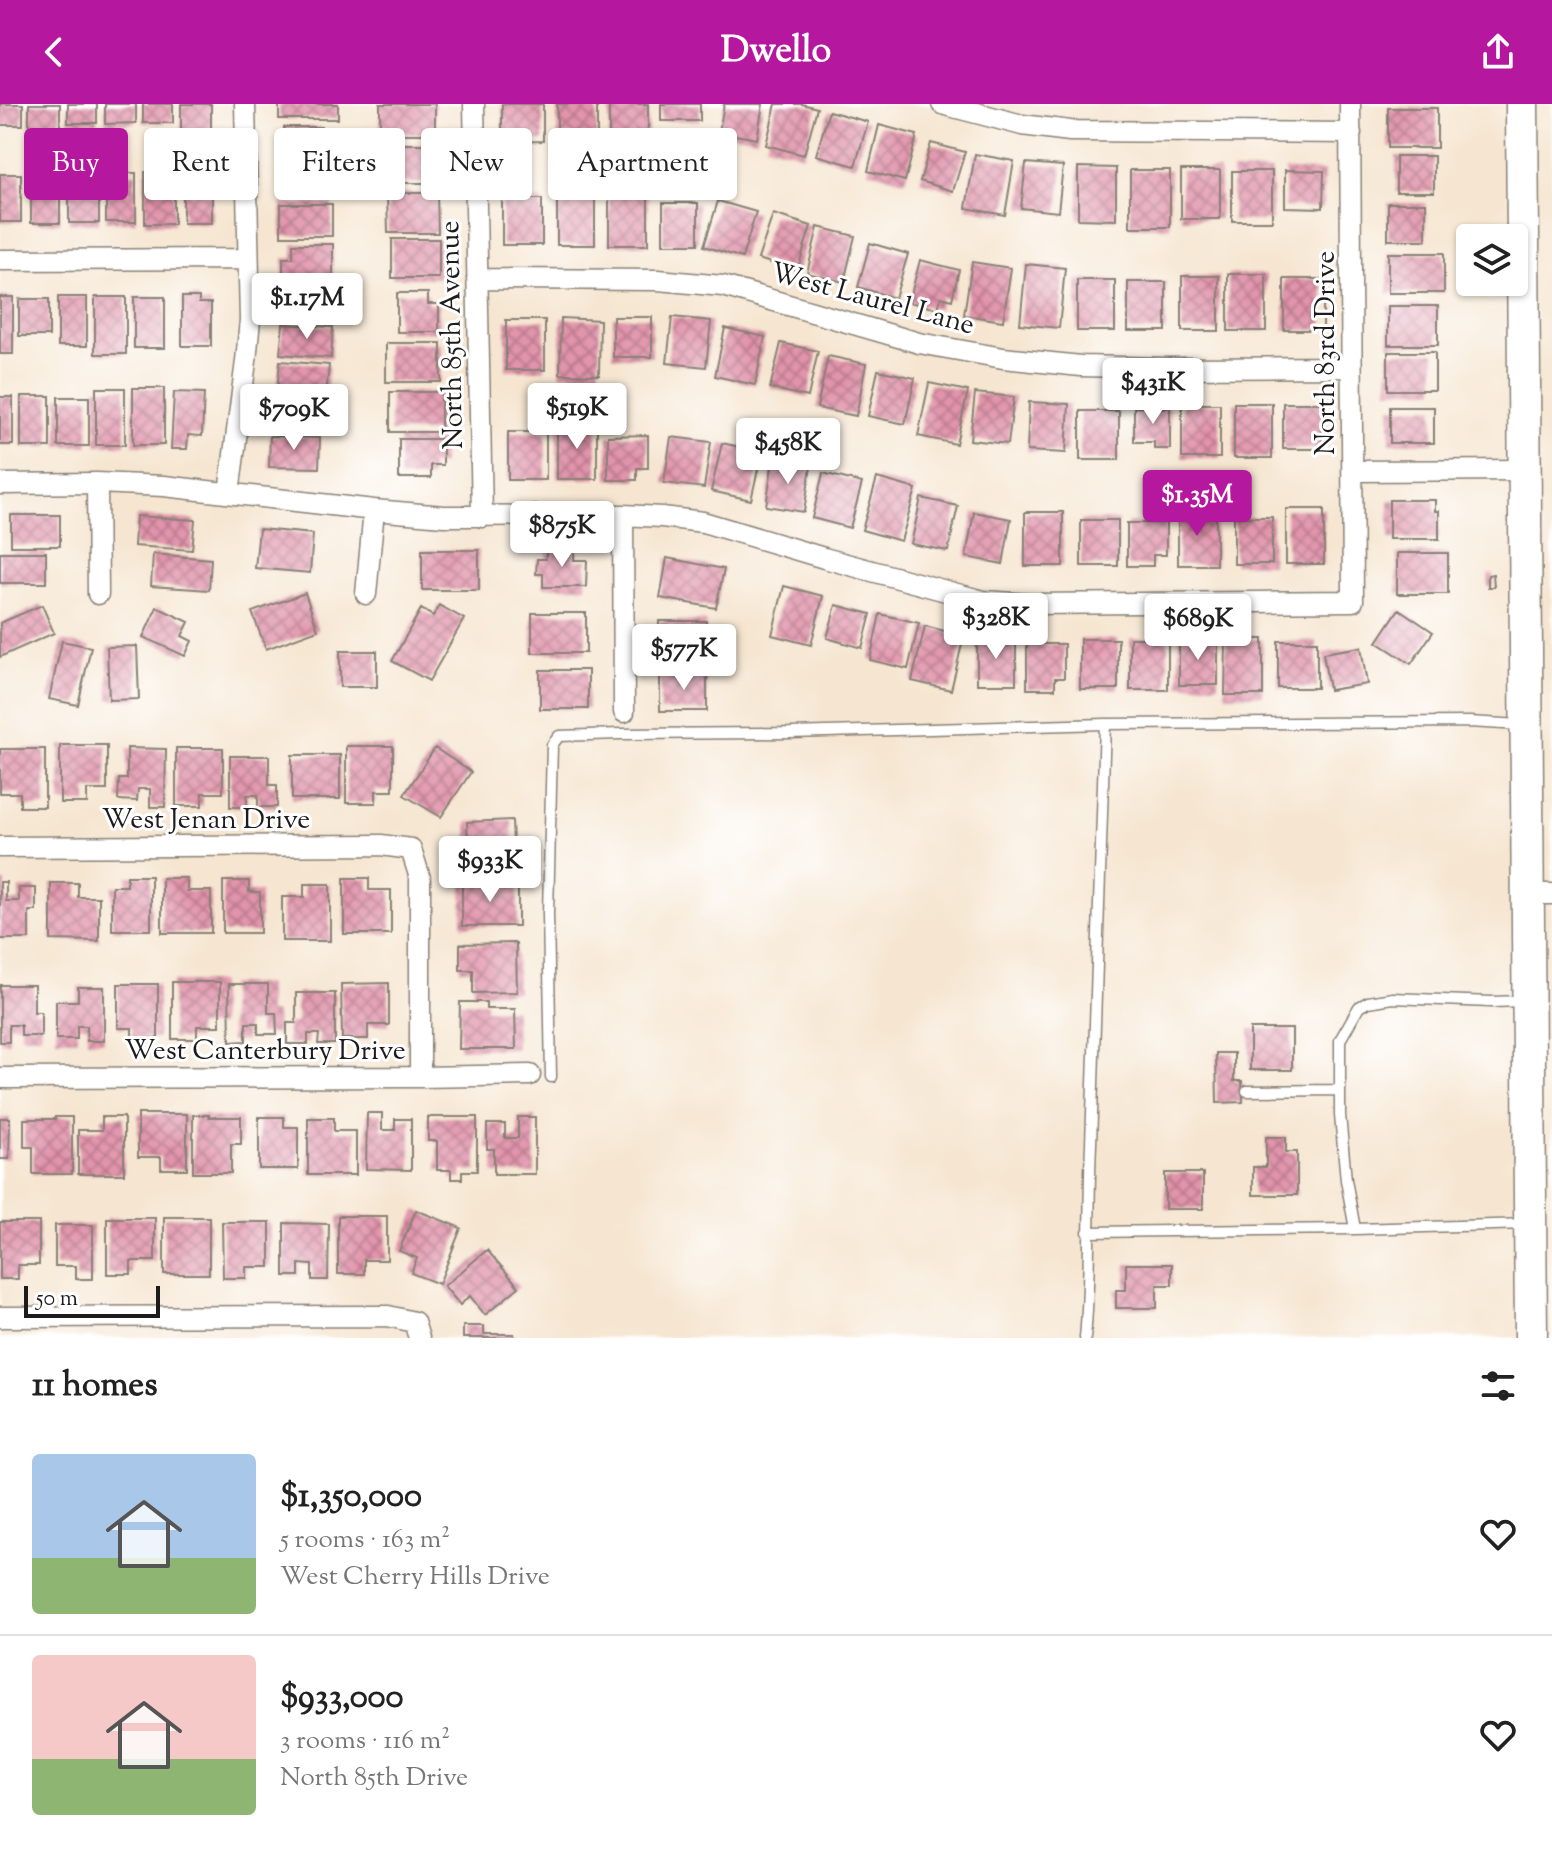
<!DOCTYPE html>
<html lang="en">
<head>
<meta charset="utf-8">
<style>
	body { margin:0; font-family:"Sorts Mill Goudy",serif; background:#f2f2f2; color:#222; height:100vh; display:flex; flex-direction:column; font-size:30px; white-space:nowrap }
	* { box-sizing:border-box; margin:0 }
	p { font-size:26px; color:#767676 }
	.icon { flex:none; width:44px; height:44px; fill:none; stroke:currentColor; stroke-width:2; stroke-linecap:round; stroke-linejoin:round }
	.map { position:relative; height:1234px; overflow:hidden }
	.drawer { display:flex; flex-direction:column; background:#fff; flex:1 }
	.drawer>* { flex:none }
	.banner { position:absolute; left:24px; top:24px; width:800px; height:72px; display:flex; gap:16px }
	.tools { position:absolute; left:1456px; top:120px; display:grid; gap:16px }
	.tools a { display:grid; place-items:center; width:72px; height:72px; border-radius:8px; background:#fff; box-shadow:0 2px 6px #0004; font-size:40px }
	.scale { position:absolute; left:24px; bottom:20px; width:136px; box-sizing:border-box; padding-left:8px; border:4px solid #1c1c1c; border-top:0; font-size:22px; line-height:28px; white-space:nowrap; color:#1c1c1c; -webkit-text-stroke:6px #fff; paint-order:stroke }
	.price { position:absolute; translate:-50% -68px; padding:0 18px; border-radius:8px; background:#fff; color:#222; font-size:26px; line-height:52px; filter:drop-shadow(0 2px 4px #0008) }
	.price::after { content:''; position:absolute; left:50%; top:48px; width:24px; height:18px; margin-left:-12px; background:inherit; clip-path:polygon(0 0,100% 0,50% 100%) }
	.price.selected { background:#b5179e; color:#fff }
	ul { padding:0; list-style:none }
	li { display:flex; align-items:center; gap:24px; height:200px; padding:0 32px }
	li+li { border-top:2px solid #e0e0e0 }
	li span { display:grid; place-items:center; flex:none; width:224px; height:160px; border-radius:8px; color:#555 }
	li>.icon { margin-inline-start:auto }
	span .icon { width:96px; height:96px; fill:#fffc; stroke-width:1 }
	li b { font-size:34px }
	h2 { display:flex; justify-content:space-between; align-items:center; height:96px; padding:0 32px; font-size:34px }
	.pill { padding:0 28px; border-radius:8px; background:#fff; box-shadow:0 2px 6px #0004; font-size:28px; line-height:72px }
	.pill.selected { background:#b5179e; color:#fff }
	header { display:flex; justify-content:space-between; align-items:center; height:104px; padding:0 32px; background:#b5179e; color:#fff; font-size:36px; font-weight:700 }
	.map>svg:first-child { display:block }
	.building { fill:url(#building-cross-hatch) }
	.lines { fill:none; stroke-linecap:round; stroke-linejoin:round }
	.service-casing { stroke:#898176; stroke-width:13 }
	.minor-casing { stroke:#898176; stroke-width:23 }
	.primary-casing { stroke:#898176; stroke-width:35 }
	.service { stroke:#fff; stroke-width:10 }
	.minor { stroke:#fff; stroke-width:20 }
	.primary { stroke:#fff; stroke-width:32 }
	.labels { text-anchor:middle; stroke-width:6; stroke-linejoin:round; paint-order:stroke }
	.street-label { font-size:28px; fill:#1c1c1c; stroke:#fff }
</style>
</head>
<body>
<header><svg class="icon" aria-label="back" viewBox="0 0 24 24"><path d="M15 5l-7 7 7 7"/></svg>Dwello<svg class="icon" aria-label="share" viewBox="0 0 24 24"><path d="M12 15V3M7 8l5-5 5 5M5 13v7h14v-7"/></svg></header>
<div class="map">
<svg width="1552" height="1234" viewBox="0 0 1552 1234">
	<defs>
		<pattern id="building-cross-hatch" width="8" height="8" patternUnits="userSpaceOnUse" patternTransform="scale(2)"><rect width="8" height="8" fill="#e294ac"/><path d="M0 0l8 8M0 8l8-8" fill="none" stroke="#b6788b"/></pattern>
	</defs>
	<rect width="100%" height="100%" fill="#fff"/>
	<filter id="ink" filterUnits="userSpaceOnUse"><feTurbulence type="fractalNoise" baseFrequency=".0125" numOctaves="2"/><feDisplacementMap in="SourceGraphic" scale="16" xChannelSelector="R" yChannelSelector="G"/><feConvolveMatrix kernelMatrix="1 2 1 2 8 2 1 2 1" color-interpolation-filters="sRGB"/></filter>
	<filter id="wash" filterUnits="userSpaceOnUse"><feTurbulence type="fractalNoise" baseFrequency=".006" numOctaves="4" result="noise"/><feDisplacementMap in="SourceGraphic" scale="32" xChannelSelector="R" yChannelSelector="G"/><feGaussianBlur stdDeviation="1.8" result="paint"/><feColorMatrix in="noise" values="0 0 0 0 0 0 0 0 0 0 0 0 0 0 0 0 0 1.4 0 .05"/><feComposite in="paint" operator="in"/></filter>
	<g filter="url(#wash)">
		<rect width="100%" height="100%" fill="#f6e6d1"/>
		<g id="blocks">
			<!-- building -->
			<path class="building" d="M0,0H23V21H0Z
				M29,0H60V28H29Z
				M68,0H97V19H68Z
				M105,0H136V19L105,20Z
				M143,0H173V19H143Z
				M181,0H211V27H181Z
				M279,0H338V15H279Z
				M380,0H435V30H380Z
				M502,0H543V37L502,38Z
				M557,0H597V31H557Z
				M609,0H648V36H609Z
				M661,0H700V17H661Z
				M724,0H763L757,35L719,28Z
				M776,0H802L817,4L804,51L766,41Z
				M1388,4H1437V44H1388Z
				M829,7L868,18L855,62L816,51Z
				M879,21L917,31L905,77L868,67Z
				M284,23H321V55H284Z
				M931,39L965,48L953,87L920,77Z
				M382,40H437V79H382Z
				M975,50L1014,57L1005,111L966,104Z
				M1396,52H1434V88H1396Z
				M1026,59L1063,62L1058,108L1021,104Z
				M183,60H212V119H183Z
				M282,60H323V92H282Z
				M69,62H99V119H69Z
				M1078,63L1116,64V116L1078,115Z
				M1130,66H1170V123H1130Z
				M1181,66H1220V115H1181Z
				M1285,66L1324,67L1323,104L1285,103Z
				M31,67H60V119H31Z
				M1232,67H1272V117H1232Z
				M145,68H174V120H145Z
				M106,69H136V118H106Z
				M0,70H21V118H0Z
				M557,87H595V141H557Z
				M387,89H437L438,129H388Z
				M609,91H648V141H609Z
				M502,95H542V141H502Z
				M718,97L756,108L742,154L704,142Z
				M663,99H698V140H663Z
				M1388,99H1426V136H1388Z
				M281,100H332V132H281Z
				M773,110L811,122L797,167L758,155Z
				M818,123L855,132L844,178L807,169Z
				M392,135H439V174H392Z
				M870,139L908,150L895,194L858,183Z
				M293,140H333V172H283V154H293Z
				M1388,149H1444V189H1388Z
				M920,156L959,166L952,196L941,193L938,205L909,198Z
				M972,158L1011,164L1003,217L964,211Z
				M1026,160L1065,164L1059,224L1020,220Z
				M1228,170H1266V227H1228Z
				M1182,172H1219V227H1182Z
				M1284,175H1323V226H1284Z
				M1077,176H1115V227H1077Z
				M1128,178H1166V227H1128Z
				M284,180H341V211H284Z
				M397,189H428V200H439V228H397Z
				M0,193H13V250H0Z
				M58,193H87V242H58Z
				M95,193H126V250H95Z
				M134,193H165V244H134Z
				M182,193H199V199H211V242H182Z
				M19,195H49V232H19Z
				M1388,202H1438V241H1388Z
				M613,213H652V253H613Z
				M672,213L711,217L706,263L667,259Z
				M561,214L600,216L599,271L560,270Z
				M506,216H545V266H506Z
				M283,220L333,223L331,254L280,250Z
				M725,224L765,233L755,281L715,272Z
				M386,239H441V278H386Z
				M781,239L818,247L808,293L770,284Z
				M1388,248H1435V286H1388Z
				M828,252L866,260L856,312L817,304Z
				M280,257L329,261L326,292L277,287Z
				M878,266L915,274L905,320L868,312Z
				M929,279L968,287L956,340L918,332Z
				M96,284H125V341H96Z
				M133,284H164V341H133Z
				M174,288L204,289L202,332L188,331L187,345H171Z
				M390,288H441V328H390Z
				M975,289L1014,293L1008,340L970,336Z
				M21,292H50V343H21Z
				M276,292L333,300L329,330L272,323Z
				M0,293H13V341H0Z
				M58,293H89V342H58Z
				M1029,298L1069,300L1066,349L1027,347Z
				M1234,299H1272V354H1234Z
				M1283,299H1322V345H1283Z
				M1182,300H1220V354H1182Z
				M1134,303L1170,304V345H1154V338H1134Z
				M1390,303H1434V339H1390Z
				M1080,307H1119V356H1080Z
				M557,319H597V375H557Z
				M508,328H546V376H508Z
				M648,331V364H637V376H608V332Z
				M270,332L320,334L319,364L269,363Z
				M671,333L711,338L704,384L664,379Z
				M399,335H443V361H431V374H399Z
				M722,339L762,348L751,396L711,387Z
				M773,356L811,362L804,408L766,402Z
				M823,369L862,379L850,424L812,414Z
				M877,374L916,385L901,437L862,426Z
				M921,394L958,402L948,447L911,440Z
				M1389,396H1435V407H1439V435H1389Z
				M1286,405H1324V460H1286Z
				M1178,406H1216V461H1178Z
				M974,408L1011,415L1003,460L966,453Z
				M1025,408H1063V462H1025Z
				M11,411H60V442H11Z
				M136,412L195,416L192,446L134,442Z
				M1234,413H1272V460H1234Z
				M1081,416H1118V462H1081Z
				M1127,419H1166V451H1153V462H1127Z
				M259,425L313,430L310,469L255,464Z
				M546,443H575L574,456H587L586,483H543V470H536L537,455H546Z
				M422,446H479V486H422Z
				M0,448H46V479H0Z
				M1397,449H1448V490H1397Z
				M153,450L211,455L209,486L151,482Z
				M667,454L724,465L716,504L660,494Z
				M1493,470L1494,483H1488V471Z
				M784,482L823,492L811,541L772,531Z
				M305,489L318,526L266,545L252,508Z
				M42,501L54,529L0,553V519Z
				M439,501L464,515L429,577L392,557L421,505L433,512Z
				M836,501L871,510L862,544L827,534Z
				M157,503L189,518L182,532L192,537L185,552L143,533Z
				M1399,505L1433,528L1411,560L1377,538Z
				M532,509H586V549H532Z
				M880,510L919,519L908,565L870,556Z
				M659,517H706V556H669V545H659Z
				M925,522L964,532L951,586L912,577Z
				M977,534H1016V580H977Z
				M1130,534H1168V586H1130Z
				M1179,534H1218V581H1179Z
				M1080,535H1118V585H1080Z
				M1226,535H1263V591H1225Z
				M62,537L91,543L78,601L49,595Z
				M1278,537H1317V584H1278Z
				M1027,540H1064V574H1055V585H1027Z
				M137,542L139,595L109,596L107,543Z
				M1361,543L1367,580L1329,586L1323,549Z
				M340,547H377V583H340Z
				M540,566H588V605H540Z
				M660,568H707V607H660Z
				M60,641H107V686H87V699H60Z
				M346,642H393V687H376V699H346Z
				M127,644L166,645L165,703H150V685H138L137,697L118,696L119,675H127Z
				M176,644H223V689H202V702H176Z
				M435,644L471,668L441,713L404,691Z
				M0,645H45V703H20V689H0Z
				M292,651H340V695H292Z
				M230,652H269V681H277V703H258V691H247V703H230Z
				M512,716L514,764L457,767L456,742L468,741L467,718Z
				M127,772H151V826H112V782H127Z
				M162,774H187V787H211V829H162Z
				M344,774H369V786H391V830H344Z
				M223,777H249V788H260V829H223Z
				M0,778H6V797H19V784H36V807H29V835H0Z
				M462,778H518V822H462Z
				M51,779H78V793H99V837L51,836Z
				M304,780H330V837H282V793H304Z
				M516,839L517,888L473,889V866H460V840Z
				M172,878H220V922H197V935H172Z
				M389,879V921H368V935H342L341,880Z
				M118,880H158V934H132V924H118Z
				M229,880H268V909H276L277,930H258V919H246V937L230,938Z
				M0,881H34V908H41V932H21V921H9V938H0Z
				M78,883H104V937H87V922H77V935H56V897H78Z
				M296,889H335V940H318L319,930H308V940H287V919H296Z
				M460,898H486V905H515L516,945H459Z
				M1250,925H1292V966H1250Z
				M1216,949H1234V977H1242L1243,998L1217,999Z
				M367,1009H382V1026H395V1015H411V1066L366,1065Z
				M138,1010H187V1065H161V1053H138Z
				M193,1011H209V1013H241V1040H231V1069H193Z
				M55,1013H72V1070H33V1043H24V1015H55Z
				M102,1013H124V1070H78V1026H102Z
				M259,1013H284V1023H298V1065H259Z
				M428,1013H477V1067H462V1075H451V1066H437V1037H428Z
				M518,1013H535V1070H494V1045H487V1020H505V1034H518Z
				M0,1014H10L9,1055H0Z
				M308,1014H334V1027H356V1071H308Z
				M1266,1033H1286V1048H1297V1091H1253V1063H1266Z
				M1165,1069H1203V1105H1165Z
				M416,1106L461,1124L439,1180L411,1169L417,1154L399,1147Z
				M338,1112H387V1156H364V1170H338Z
				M164,1113H209V1170H164Z
				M107,1114H155V1157H131V1170H107Z
				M0,1118H39V1161H18V1175H0Z
				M222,1118H270V1163H246V1174H223Z
				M284,1119L329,1120L328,1176H312V1161L299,1160V1172H284Z
				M55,1121H93V1175H76V1162H55Z
				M487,1146L519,1183L485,1211L470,1192L460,1201L444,1182Z
				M1126,1160H1172V1181H1157V1204H1116V1186H1126Z
				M463,1222H484V1230H514V1234H463Z"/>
		</g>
	</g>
	<g filter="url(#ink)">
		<use href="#blocks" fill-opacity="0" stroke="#898176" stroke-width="2"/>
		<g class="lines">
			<defs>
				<path id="service" d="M551,973L548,810L552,641L559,632L620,630L791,629L1105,620L1469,618L1521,621
					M1247,987L1340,986
					M1355,1125L1346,1076L1340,1011V936L1359,903L1368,898L1393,894L1491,898L1523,897
					M1088,1128L1355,1125L1528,1120
					M1085,1234C1091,1169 1088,1104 1091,1040C1096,900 1101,760 1105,620"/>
				<path id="minor" d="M474,0L482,413
					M942,0L1022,21L1070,27L1351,29
					M0,156L248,155
					M477,175L658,176L723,182L919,239L1003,254L1081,262L1166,264L1351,263
					M1353,367L1524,366
					M97,379L98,490
					M0,380L97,379L164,382L374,406L444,412L623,411L662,413L703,418L824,454L983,497L1032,500L1353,497L1350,0
					M229,389L246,257L250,216L245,0
					M623,411L624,608
					M366,490L374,406
					M0,743L381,741L411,745L420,774V973
					M1527,790H1552
					M0,974L420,973L530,971
					M0,1213L388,1212L414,1218L419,1234"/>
				<path id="primary" d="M1522,0L1531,1234"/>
			</defs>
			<!-- service casing -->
			<use href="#service" class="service-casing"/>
			<!-- minor casing -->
			<use href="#minor" class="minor-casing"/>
			<!-- primary casing -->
			<use href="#primary" class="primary-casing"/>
			<!-- service -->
			<use href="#service" class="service"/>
			<!-- minor -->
			<use href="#minor" class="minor"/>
			<!-- primary -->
			<use href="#primary" class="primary"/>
		</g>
	</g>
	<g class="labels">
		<!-- street labels -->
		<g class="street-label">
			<text transform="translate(873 193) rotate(15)" y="10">West Laurel Lane</text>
			<text transform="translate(450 231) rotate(-91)" y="10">North 85th Avenue</text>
			<text transform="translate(1324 249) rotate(-90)" y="10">North 83rd Drive</text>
			<text x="206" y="724">West Jenan Drive</text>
			<text x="265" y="955">West Canterbury Drive</text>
		</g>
	</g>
</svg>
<div class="tools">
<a><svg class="icon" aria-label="layers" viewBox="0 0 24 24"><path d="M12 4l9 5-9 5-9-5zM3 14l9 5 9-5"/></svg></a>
</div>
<div class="scale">50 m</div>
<b class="price" style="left:307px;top:237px">$1.17M</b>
<b class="price" style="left:1153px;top:322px">$431K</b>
<b class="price" style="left:577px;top:347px">$519K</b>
<b class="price" style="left:294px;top:348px">$709K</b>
<b class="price" style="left:788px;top:382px">$458K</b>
<b class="price selected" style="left:1197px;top:434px">$1.35M</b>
<b class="price" style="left:562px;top:465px">$875K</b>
<b class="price" style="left:996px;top:557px">$328K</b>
<b class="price" style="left:1198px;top:558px">$689K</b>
<b class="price" style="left:684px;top:588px">$577K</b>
<b class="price" style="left:490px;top:800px">$933K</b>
<div class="banner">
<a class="pill selected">Buy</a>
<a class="pill">Rent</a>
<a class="pill">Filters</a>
<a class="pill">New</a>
<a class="pill">Apartment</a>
</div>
</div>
<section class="drawer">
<h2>11 homes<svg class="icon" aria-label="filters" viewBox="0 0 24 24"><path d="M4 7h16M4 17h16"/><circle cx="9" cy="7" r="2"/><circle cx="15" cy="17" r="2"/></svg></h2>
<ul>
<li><span style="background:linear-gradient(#a9c7e8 65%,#8fb573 0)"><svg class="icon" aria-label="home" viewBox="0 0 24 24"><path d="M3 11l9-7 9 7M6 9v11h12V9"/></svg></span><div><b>$1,350,000</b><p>5 rooms · 163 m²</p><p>West Cherry Hills Drive</p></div><svg class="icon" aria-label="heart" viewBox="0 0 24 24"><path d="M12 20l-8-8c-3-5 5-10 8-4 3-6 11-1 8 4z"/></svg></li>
<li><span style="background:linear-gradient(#f6c9c9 65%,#8fb573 0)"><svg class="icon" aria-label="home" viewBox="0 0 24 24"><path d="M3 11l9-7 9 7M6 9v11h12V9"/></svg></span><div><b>$933,000</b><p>3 rooms · 116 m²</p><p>North 85th Drive</p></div><svg class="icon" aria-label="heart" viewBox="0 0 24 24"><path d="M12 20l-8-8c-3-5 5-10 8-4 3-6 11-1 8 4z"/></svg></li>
</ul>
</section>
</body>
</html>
